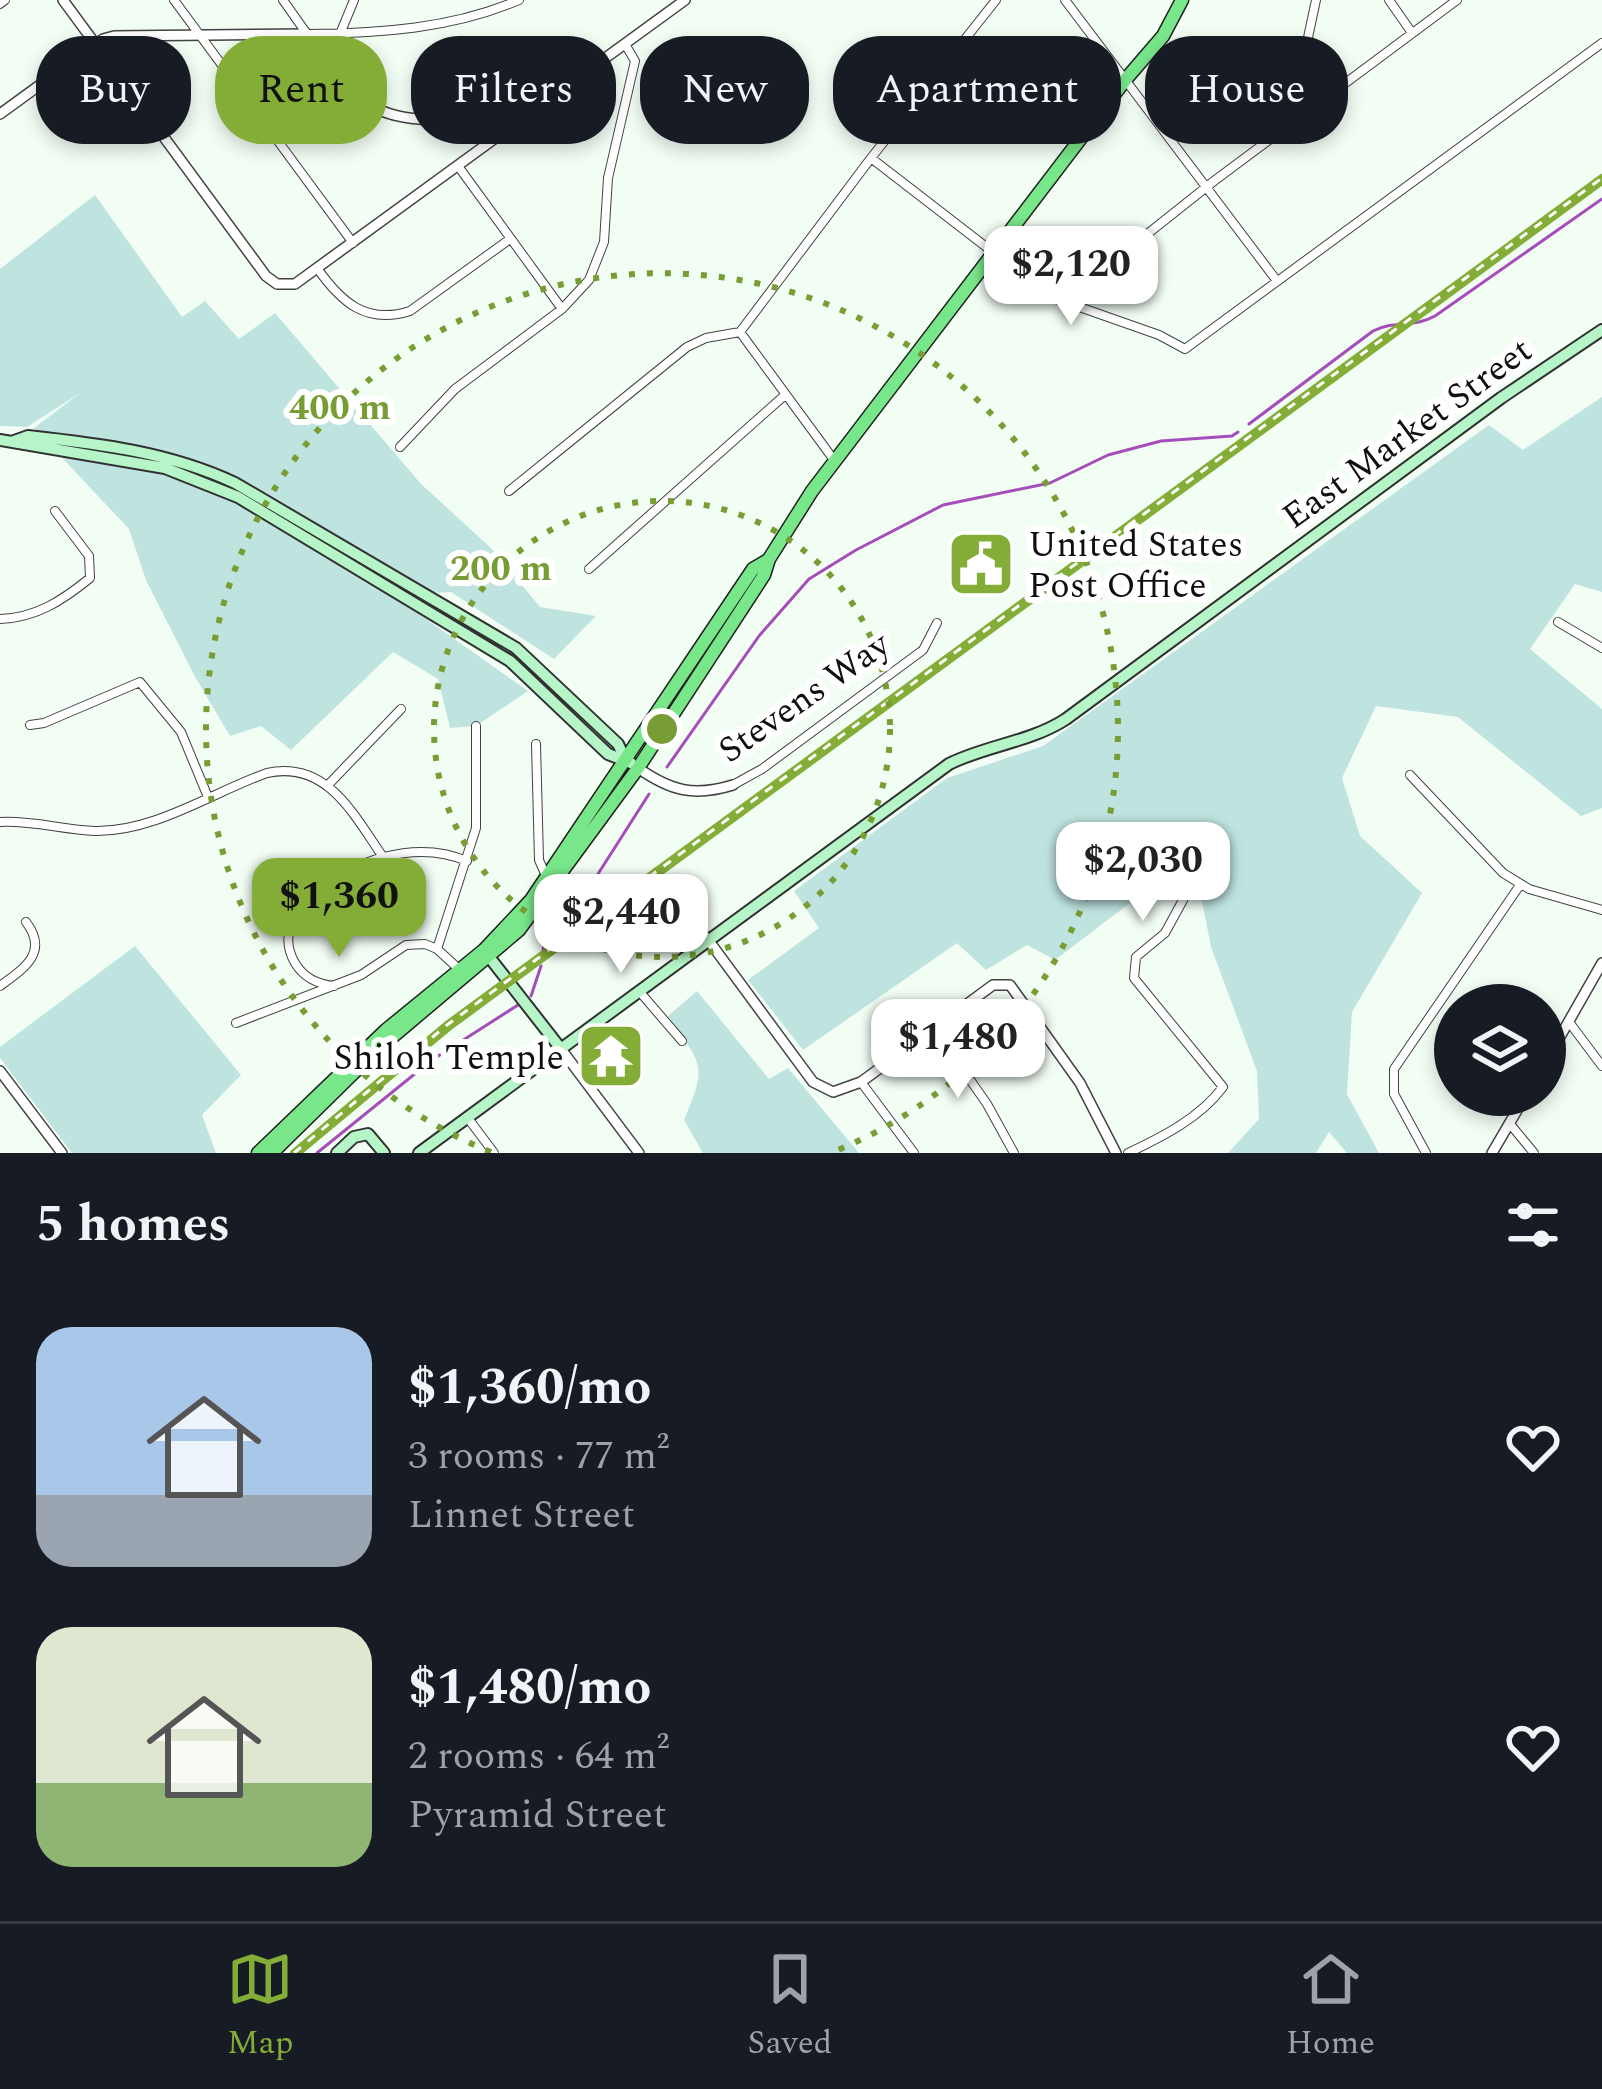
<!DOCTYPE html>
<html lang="en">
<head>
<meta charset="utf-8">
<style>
	body { margin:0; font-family:Spectral,serif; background:#242831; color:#f1f3f6; height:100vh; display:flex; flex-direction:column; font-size:45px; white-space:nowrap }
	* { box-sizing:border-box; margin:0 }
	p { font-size:39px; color:#9ea1a6 }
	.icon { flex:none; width:66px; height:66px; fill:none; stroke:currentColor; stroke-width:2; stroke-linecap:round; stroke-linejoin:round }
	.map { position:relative; height:1153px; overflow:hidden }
	.side { display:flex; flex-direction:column; background:#171b24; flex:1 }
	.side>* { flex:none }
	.hud { position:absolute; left:36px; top:36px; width:1530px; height:108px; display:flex; gap:24px }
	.fabs { position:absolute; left:1434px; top:984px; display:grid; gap:24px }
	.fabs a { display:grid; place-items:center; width:132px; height:132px; border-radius:50%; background:#171b24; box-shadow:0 6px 18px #0003; font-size:60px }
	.price { position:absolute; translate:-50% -102px; padding:0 27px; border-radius:24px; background:#fff; color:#222; font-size:39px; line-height:78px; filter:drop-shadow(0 3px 6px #0008) }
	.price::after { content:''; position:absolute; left:50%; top:72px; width:36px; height:27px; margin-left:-18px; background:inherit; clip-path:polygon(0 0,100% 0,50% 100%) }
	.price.current { background:#84ad38; color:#111 }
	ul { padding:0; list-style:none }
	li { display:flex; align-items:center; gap:36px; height:300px; padding:0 36px }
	li span { display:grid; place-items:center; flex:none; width:336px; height:240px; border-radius:36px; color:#555 }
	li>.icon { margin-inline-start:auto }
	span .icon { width:144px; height:144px; fill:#fffc; stroke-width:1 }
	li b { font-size:51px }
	h2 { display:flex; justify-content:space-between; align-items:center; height:144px; padding:0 36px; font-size:51px }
	.chip { padding:0 42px; border-radius:48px; background:#171b24; box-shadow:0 6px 18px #0003; font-size:42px; line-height:108px }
	.chip.current { background:#84ad38; color:#111 }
	.tab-bar { display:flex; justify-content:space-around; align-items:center; height:168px; border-top:3px solid #363941; background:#171b24; font-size:33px; color:#9ea1a6 }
	.tab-bar a { display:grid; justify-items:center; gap:6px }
	.tab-bar .current { color:#84ad38 }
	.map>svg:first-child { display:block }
	.green { fill:#bfe4e0 }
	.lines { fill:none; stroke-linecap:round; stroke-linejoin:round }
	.stream { stroke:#a64dbc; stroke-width:3 }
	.minor-casing { stroke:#424242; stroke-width:10 }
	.tertiary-casing { stroke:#424242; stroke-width:12 }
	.secondary-casing { stroke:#313131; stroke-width:14 }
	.primary-casing { stroke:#202020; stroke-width:15 }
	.minor { stroke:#fff; stroke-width:8 }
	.tertiary { stroke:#fff; stroke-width:9 }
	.secondary { stroke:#b6f5c8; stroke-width:10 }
	.primary { stroke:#78e78a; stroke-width:12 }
	.tram { stroke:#84ad38; stroke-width:3 }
	.rail-casing { stroke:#84ad38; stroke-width:8 }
	.rail { stroke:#fff; stroke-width:3; stroke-dasharray:9; stroke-linecap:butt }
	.ring { fill:none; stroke:#789d34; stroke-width:6; stroke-dasharray:6 12 }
	.labels { text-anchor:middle; stroke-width:12; stroke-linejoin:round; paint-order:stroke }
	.street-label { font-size:36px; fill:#0f0f0f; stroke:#fff }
	.poi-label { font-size:36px; fill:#0f0f0f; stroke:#fff; text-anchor:start }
	.centre { fill:#789d34; stroke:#fff; stroke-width:6 }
	.ring-label { font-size:36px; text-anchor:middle; font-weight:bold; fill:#789d34; stroke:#fff; stroke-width:12; stroke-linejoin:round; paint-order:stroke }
</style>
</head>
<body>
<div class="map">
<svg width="1602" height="1153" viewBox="0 0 1602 1153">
	<rect width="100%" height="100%" fill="#f2fdf4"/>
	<!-- green -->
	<path class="green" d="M95,195L182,317L205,301L239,339L275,313L421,484L491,548L540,607L596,616L554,659L451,592L392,595L528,691L476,726L450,728L438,679L393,652L291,750L261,726L230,736L194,675L146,580L129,529L34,428L80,393L27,427L0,426V269Z
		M1602,397V592L1575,584L1530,649L1602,709V808L1581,816L1458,717L1376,706L1342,778L1360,836L1422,893L1352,1012L1347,1094L1379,1153H1347L1329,1132L1316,1153H1228L1259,1119L1257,1071L1211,947L1193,855L1055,960L1027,945L986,970L957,943L803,1050L748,980L819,928L794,891L947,778L1043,746L1489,425L1523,450Z
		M135,946L241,1075L202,1115L216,1153H72L0,1058V1047Z
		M697,991L769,1079L788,1068L859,1153H703L684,1120C708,1063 702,1066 668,1016Z"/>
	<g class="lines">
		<!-- stream -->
		<path class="stream" d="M1249,424L1373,331C1394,320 1414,328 1435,316L1602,199
			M667,767L759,636L809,579L856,550L943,505L1050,483L1108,455L1161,441L1232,436L1238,432
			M543,950L547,927L589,888L649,794
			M531,996L541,966
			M317,1153L432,1060L518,1005"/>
		<defs>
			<path id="minor" d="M174,0L353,243
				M283,0L307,34C381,33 451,29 519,0
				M1065,0L1277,281
				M1389,0L1412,33
				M0,4L5,0
				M340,34L354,0
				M1313,106L1300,75L1316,0
				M871,158L1051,297L1159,335L1185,349L1602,43
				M458,166L562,309
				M317,268C341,302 366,325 410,311L510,239
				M1063,301L1214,181L1457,0
				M740,332L834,460
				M400,447L455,389L562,309L589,280L604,242L608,178L635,61L625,44
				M509,491L687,347L706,338L740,332L871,158L996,0
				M589,569L785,395
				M0,619C36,618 63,600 90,578L89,556L55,511
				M1558,622L1602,648
				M30,725L44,723L140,682L181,732L208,797
				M536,744L539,860L546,876
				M1410,775L1503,873L1529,889L1602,910
				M328,785L401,709
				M733,785L762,769L923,650L937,623
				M0,822C32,820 63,830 95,831C155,832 213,792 267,773C327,760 354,815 383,857
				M669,885L709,941
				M437,949L476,828V726
				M0,986C25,968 49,952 26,922
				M334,986C317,984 304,978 295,963C265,912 344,867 384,857C411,850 441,850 467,861
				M639,991L682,1041
				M1569,1022L1602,1066
				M236,1023L361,975L406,945L425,944L437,949L461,971
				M934,1028L987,1104L1014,1153
				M861,1082L914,1153
				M467,1117L494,1153
				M1510,1124L1534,1153
				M1128,1153C1162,1137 1200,1118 1223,1087L1134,978L1136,957L1165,933L1183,900
				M1426,1153L1394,1094V1069L1520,885"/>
			<path id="tertiary" d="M63,0L266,276L277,284H295L685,0
				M329,62L340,34
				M0,114L103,39L114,36L307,34C322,53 336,76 353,93C397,134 462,114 515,123
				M638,768C671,791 694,797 733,785
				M709,941L813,1082L833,1092L861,1082L993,985H1010L1080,1083L1116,1153
				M561,1049L639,1153
				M1545,1063L1602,963
				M0,1071L62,1153
				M1492,1153L1526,1095"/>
			<path id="secondary" d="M0,440L165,468L238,497L510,661L608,754L631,763
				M14,441L28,436C100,444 169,452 235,483L516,648L618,744L625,759
				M486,953L561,1049
				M337,1153L354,1137L368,1134L384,1153
				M419,1153L949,764C987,745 1031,742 1066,719L1501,398L1602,330"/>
			<path id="primary" d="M258,1153L386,1030L484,950L531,900L753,569L768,560
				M272,1153L378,1049L519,930L638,768L764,575L769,559L812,491L1126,79L1163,36L1182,0"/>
		</defs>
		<!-- minor casing -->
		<use href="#minor" class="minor-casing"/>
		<!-- tertiary casing -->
		<use href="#tertiary" class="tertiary-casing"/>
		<!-- secondary casing -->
		<use href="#secondary" class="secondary-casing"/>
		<!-- primary casing -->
		<use href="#primary" class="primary-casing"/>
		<!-- minor -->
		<use href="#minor" class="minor"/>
		<!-- tertiary -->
		<use href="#tertiary" class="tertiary"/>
		<!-- secondary -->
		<use href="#secondary" class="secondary"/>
		<!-- primary -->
		<use href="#primary" class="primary"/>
		<!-- tram -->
		<path class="tram" d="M301,1153L450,1029L1602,184"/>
		<defs>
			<path id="rail" d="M294,1153L447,1025L1602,178"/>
		</defs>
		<!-- rail casing -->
		<use href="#rail" class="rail-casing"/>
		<!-- rail -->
		<use href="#rail" class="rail"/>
	</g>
	<!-- distance rings -->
	<g class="ring">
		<circle cx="662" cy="729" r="228"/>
		<path d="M491 1152A456 456 0 1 1 833 1152"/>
	</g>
	<!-- icons -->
	<defs>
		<symbol id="civic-square" viewBox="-11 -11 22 22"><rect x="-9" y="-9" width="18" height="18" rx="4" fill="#84ad38" stroke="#fff"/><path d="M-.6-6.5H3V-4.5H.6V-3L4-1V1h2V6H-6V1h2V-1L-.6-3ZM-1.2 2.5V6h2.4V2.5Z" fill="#fff"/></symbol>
		<symbol id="temple-square" viewBox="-11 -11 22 22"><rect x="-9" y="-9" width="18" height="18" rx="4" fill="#84ad38" stroke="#fff"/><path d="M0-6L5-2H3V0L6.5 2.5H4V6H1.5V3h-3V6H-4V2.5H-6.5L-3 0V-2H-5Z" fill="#fff"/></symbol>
	</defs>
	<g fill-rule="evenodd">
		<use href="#civic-square" x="943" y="526" width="76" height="76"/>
		<use href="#temple-square" x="573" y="1018" width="76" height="76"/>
	</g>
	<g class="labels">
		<!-- street labels -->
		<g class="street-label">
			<text transform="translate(1406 432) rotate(-36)" y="13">East Market Street</text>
			<text transform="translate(803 696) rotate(-35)" y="13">Stevens Way</text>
		</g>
		<!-- poi labels -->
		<g class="poi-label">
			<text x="1028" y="556">United States<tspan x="1028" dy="41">Post Office</tspan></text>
			<text x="564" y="1069" text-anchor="end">Shiloh Temple</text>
		</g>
	</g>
	<circle cx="662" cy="729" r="18" class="centre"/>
	<g class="ring-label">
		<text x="340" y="419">400 m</text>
		<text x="501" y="580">200 m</text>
	</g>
</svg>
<div class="fabs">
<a><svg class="icon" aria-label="layers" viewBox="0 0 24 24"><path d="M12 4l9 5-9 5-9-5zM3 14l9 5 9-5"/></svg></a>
</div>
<b class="price" style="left:1071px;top:328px">$2,120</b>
<b class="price" style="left:1143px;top:924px">$2,030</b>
<b class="price current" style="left:339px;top:960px">$1,360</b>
<b class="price" style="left:621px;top:976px">$2,440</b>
<b class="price" style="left:958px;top:1101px">$1,480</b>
<div class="hud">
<a class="chip">Buy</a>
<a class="chip current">Rent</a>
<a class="chip">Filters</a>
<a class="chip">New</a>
<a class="chip">Apartment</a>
<a class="chip">House</a>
</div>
</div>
<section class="side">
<h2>5 homes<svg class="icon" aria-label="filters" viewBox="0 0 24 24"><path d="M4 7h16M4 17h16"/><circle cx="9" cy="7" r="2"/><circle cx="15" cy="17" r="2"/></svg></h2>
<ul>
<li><span style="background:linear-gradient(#a9c7e8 70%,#9aa5b1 0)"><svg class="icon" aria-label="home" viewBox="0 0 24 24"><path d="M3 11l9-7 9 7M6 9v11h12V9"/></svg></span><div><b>$1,360/mo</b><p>3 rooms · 77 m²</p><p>Linnet Street</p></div><svg class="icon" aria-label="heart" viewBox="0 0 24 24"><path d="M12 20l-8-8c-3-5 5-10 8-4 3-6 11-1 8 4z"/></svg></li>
<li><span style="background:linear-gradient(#dfe7d0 65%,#8fb573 0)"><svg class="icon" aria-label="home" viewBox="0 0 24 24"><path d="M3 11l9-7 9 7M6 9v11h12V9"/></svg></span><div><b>$1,480/mo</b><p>2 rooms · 64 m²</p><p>Pyramid Street</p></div><svg class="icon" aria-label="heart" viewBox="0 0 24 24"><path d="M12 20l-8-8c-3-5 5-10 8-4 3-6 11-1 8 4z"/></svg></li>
</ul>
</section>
<nav class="tab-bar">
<a class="current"><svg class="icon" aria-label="map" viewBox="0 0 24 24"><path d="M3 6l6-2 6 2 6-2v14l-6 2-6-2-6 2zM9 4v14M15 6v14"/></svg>Map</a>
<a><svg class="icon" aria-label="saved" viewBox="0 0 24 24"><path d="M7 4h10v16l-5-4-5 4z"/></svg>Saved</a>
<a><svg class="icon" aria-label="home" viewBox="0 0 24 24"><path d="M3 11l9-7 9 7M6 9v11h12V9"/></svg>Home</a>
</nav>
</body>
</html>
